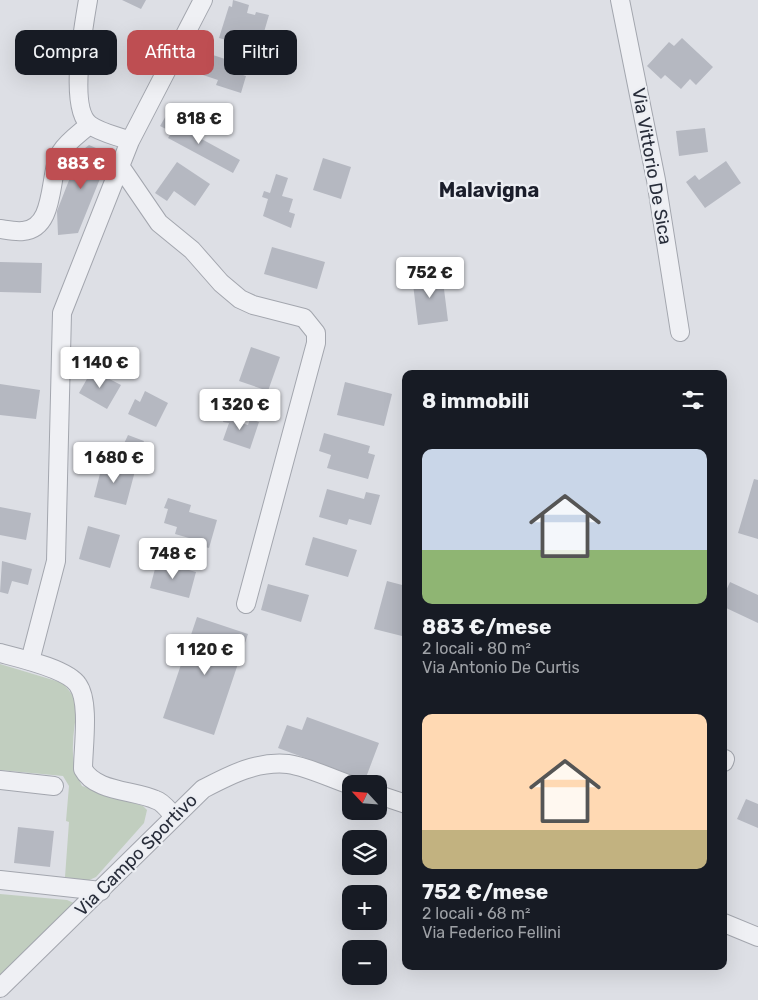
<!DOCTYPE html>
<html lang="it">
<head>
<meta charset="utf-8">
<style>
	body { margin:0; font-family:Rubik,sans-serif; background:#20242c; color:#f1f3f6; height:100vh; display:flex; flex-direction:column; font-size:19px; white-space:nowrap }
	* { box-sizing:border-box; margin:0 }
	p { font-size:16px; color:#9ea1a6 }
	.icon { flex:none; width:28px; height:28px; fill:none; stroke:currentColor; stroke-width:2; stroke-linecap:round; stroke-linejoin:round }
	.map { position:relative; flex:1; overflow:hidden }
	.side { position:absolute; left:402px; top:370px; width:325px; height:600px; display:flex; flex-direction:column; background:#171b24; border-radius:10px; box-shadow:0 5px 20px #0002 }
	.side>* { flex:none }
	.top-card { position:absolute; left:15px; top:30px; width:312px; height:45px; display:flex; gap:10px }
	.needle { width:32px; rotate:296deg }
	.controls { position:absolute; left:342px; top:775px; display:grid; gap:10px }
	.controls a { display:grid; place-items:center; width:45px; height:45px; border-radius:10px; background:#171b24; box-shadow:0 5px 20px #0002; font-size:25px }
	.price { position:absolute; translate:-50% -42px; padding:0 11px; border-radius:5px; background:#fff; color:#222; font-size:16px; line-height:32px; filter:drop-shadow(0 1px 2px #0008) }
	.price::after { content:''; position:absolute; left:50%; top:30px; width:15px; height:11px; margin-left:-8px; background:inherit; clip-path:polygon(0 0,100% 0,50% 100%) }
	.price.active { background:#be4e52; color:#fff }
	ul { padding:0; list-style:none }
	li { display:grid; align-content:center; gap:10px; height:265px; padding:0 20px }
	li span { display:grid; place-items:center; height:155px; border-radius:10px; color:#555 }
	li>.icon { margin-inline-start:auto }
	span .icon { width:90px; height:90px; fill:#fffc; stroke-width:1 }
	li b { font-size:21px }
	h2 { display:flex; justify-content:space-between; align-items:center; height:60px; padding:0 20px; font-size:21px }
	.pill { padding:0 18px; border-radius:10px; background:#171b24; box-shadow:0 5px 20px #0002; font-size:18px; line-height:45px }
	.pill.active { background:#be4e52; color:#fff }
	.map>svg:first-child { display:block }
	.green { fill:#c1cebf }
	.building { fill:#b5b8c1 }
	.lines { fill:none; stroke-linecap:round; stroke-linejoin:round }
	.minor-casing { stroke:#a3a6ae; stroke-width:20 }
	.minor { stroke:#eff0f4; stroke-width:18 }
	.labels { text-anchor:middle; stroke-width:4.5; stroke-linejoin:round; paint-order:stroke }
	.street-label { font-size:18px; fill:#282d3a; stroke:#eceef3 }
	.quarter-label { font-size:20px; font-weight:bold; fill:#1b1e2b; stroke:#eceef3 }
</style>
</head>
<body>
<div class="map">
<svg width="758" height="1000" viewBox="0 0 758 1000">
	<rect width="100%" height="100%" fill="#dddfe5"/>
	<!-- green -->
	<path class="green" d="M0,664L63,683L78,702C74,731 67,759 82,786L143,806L147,810L144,823L96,877L87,881L65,877L69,822L66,821L69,786L63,776L0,770Z
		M0,894L67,900L76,904L0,978Z"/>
	<!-- building -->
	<path class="building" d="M122,0H146L141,9Z
		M233,0L249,5L247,13L255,15L256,12L269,15L259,49L219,38L229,6L232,7Z
		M682,38L713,67L696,85L690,79L681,89L665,75L661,79L647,66L669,42L674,46Z
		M207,53L234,62L231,71L246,76L241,93L216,85L218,80L200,74Z
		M167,114L178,120L176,125L240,160L233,173L168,138L172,132L160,126Z
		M705,128L708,152L679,156L676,131Z
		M89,145L110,154L78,233L58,235L57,211L80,152Z
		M323,158L351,167L341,199L313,190Z
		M726,161L741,183L705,208L686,182L695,175L699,180Z
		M177,162L210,184L195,206L174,191L167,201L155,193Z
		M276,174L288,178L282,196L293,199L289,212L295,214L291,228L263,216L268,199L262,197L264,191L270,193Z
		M272,247L325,262L317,289L264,274Z
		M0,262L42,263L41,293L0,292Z
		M442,273L448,321L418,325L412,276Z
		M251,347L280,357L268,391L239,381Z
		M92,370L121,385L107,409L79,393Z
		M345,382L392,394L384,426L337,415Z
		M0,384L40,390L36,419L0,415Z
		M145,391L168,403L156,427L128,414L135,399L140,402Z
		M227,410L240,415L238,422L248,425L250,419L259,422L250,449L223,440L229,423L223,422Z
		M324,433L370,446L368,453L375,455L368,479L327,468L331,455L319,451Z
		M128,435L144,441L137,457L121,450Z
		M103,462L135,471L126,505L94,497Z
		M754,479L758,480V539L738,533Z
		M327,489L364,499L366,492L380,495L371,525L349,519L347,525L319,517Z
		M168,498L191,505L189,512L217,520L209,548L195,544L196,540L175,534L177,527L164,523L168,509L164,508Z
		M0,507L31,513L26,540L0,535Z
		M88,526L120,535L110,568L79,559Z
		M313,537L357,550L348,577L305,565Z
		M2,561L32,569L28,585L12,581L8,594L0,592Z
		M157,561L196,572L189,598L150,588Z
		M387,581L406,586V637L374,629Z
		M730,582L758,595V623L724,607V595Z
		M268,584L309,595L301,622L261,610Z
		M197,617L248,634L214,735L163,718Z
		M307,717L379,743L365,780L278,748L287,725L302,730Z
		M746,799L758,804V828L737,819Z
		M18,827L54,831L50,867L14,863Z"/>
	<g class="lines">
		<defs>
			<path id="minor" d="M88,0C84,24 68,109 90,125C101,133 118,136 130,141
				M620,0L656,180L680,332
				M120,166L159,223L192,250L221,283L240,299L253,305L304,318L316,333V343L246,604
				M0,229C7,230 16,232 23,231C57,228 48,173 61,152C67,142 80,133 89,125
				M0,653C19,658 68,669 78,685C90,702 83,748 83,769C95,792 134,790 156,800C163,802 169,811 174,816
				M30,661L56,561L62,313L130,141L203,0
				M724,762L725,759
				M0,780L54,786
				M379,795L406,804
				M0,880L101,891
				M724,923L758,937
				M0,988L203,789C230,775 256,761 288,764C309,767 332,779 351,785"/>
		</defs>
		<!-- minor casing -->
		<use href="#minor" class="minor-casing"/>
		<!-- minor -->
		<use href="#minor" class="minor"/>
	</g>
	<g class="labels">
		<!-- street labels -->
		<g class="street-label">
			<text transform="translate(652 166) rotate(80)" y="6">Via Vittorio De Sica</text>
			<text transform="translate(136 855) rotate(-45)" y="6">Via Campo Sportivo</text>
		</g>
		<!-- quarter labels -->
		<g class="quarter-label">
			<text x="489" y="197">Malavigna</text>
		</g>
	</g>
</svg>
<div class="controls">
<a><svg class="needle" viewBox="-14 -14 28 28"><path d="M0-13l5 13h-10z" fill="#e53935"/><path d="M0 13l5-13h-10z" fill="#9ea1a6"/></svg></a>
<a><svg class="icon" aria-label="layers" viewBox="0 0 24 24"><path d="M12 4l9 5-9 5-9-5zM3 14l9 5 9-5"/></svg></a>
<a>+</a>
<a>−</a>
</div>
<b class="price" style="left:199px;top:145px">818 €</b>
<b class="price active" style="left:81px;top:190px">883 €</b>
<b class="price" style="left:430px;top:299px">752 €</b>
<b class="price" style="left:100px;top:389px">1 140 €</b>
<b class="price" style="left:240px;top:431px">1 320 €</b>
<b class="price" style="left:114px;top:484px">1 680 €</b>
<b class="price" style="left:173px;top:580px">748 €</b>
<b class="price" style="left:205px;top:676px">1 120 €</b>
<div class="top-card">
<a class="pill">Compra</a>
<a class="pill active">Affitta</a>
<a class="pill">Filtri</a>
</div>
<section class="side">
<h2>8 immobili<svg class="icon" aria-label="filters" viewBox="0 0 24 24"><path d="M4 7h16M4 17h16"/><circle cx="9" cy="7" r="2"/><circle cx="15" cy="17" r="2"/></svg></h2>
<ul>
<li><span style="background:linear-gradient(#c9d6e8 65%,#8fb573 0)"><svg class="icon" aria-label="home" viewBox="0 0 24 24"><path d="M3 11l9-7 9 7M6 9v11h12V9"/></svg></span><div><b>883 €/mese</b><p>2 locali · 80 m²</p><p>Via Antonio De Curtis</p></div></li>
<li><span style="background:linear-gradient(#ffd9b3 75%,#c2b280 0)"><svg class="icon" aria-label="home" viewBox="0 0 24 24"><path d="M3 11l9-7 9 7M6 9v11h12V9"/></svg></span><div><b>752 €/mese</b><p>2 locali · 68 m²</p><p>Via Federico Fellini</p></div></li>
</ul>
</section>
</div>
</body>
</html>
